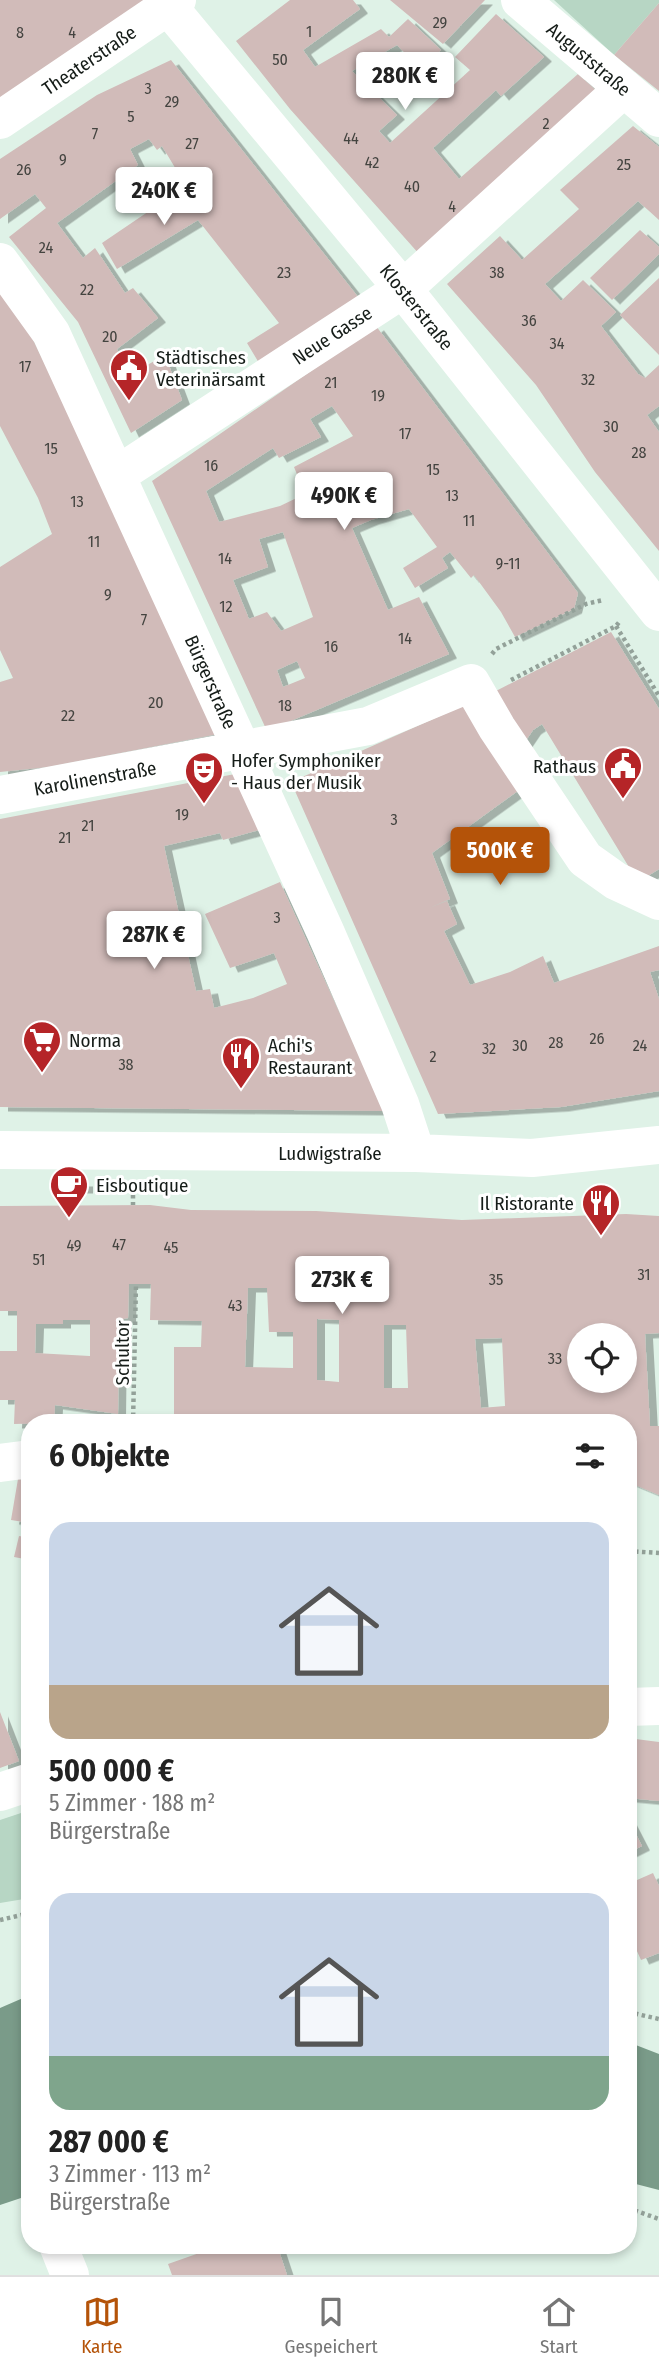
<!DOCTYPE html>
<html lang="de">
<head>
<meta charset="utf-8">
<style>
	body { margin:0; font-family:"Fira Sans Condensed",sans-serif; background:#f2f2f2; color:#222; height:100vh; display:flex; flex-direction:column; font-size:26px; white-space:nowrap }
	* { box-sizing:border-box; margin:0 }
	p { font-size:23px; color:#767676 }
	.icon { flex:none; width:38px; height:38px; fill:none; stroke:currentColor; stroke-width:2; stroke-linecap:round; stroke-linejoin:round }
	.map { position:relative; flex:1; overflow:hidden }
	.details { position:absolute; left:21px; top:1414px; width:616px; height:840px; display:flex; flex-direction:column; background:#fff; border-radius:28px; box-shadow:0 4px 10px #0003 }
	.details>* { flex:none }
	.fabs { position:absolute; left:567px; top:1323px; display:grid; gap:14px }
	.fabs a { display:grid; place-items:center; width:70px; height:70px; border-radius:50%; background:#fff; box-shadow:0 4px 10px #0003; font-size:35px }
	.price { position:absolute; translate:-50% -60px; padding:0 16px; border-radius:7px; background:#fff; color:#222; font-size:23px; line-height:46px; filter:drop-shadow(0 2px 4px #0008) }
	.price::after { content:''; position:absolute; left:50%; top:42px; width:21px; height:16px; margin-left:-10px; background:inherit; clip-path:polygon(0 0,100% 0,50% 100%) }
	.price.current { background:#b45309; color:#fff }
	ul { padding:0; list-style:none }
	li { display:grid; align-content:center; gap:14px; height:371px; padding:0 28px }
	li span { display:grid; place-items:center; height:217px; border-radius:21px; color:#555 }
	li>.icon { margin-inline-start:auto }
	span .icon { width:126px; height:126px; fill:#fffc; stroke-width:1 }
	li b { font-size:30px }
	h2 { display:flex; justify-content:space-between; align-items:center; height:84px; padding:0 28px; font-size:30px }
	.tab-bar { display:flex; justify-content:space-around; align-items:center; height:98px; border-top:2px solid #e0e0e0; background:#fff; font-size:19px; color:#767676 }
	.tab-bar a { display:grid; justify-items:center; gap:4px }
	.tab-bar .current { color:#b45309 }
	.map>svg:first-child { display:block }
	.green { fill:#b7d6c4 }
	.water { fill:#7a9b89 }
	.building { fill:#d1bbb9; fill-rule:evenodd; filter:url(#shadow) }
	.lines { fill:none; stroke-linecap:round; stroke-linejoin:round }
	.path { stroke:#93a199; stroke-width:4.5; stroke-dasharray:3.5 3.5; stroke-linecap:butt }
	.minor { stroke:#fff; stroke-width:38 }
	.labels { text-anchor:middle; stroke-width:6; stroke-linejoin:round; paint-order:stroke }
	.number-label { font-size:16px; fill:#444440 }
	.street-label { font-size:19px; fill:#151c18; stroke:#fff }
	.poi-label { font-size:19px; fill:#151c18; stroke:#fff; text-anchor:start }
</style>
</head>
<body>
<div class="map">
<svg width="659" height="2275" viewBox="0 0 659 2275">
	<defs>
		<filter id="shadow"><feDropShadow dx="8" dy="4.5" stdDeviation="0" flood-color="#0004"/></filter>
	</defs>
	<rect width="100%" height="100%" fill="#dff2e7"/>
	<!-- green -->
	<path class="green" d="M554,0H659V3L614,55Z
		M30,1810V1898L0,1903V1820Z"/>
	<!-- water -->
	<path class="water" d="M30,1995V2195L0,2205V2008Z
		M628,2042L659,2054V2190L628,2182Z"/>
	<!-- building -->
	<path class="building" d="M0,0H144L0,105Z
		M290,0H353L360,9L303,50L315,67L381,29L389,37L408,19L441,50L421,70L397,45L352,71L397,115L379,131L390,143L470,70L455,57L496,14L544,57L501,96L496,90L433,148L459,179L578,74L600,94L420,255L290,109L236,41Z
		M390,0H485L443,44Z
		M659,3V91L614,55Z
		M171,60L362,302L262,368L247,343L279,323L198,220L117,269L102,243L186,186L162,146L157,150L149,139L130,149L138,165L57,223L83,258L95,248L125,293L133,288L158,318L117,349L126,377L165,355L182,400L131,433L78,322L9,237L46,208L35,194L0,219V159L97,95Z
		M633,126L659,147V220L638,201L545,284L561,301L583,280L616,312L601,326L638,374L645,378L659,365V406L647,415L659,432V551L595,472L536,385L447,284L500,236L522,260L579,209L560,190Z
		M640,230L659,247V254L612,300L590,278Z
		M0,276L22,317L223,733L48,767L0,772V682L13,678L0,650V567L52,534L38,498L0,426Z
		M659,278V355L620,315Z
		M376,326L578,593L574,609L515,637L501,612L474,575L471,578L450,552L442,558L448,568L415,588L403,568L437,547L409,509L371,520L352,528L388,610L419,597L449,654L267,731L152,481ZM332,406L353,436L294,467L305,494L280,506L219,522L206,491L273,448L279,458L321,437L310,419ZM283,532L313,617L281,631L267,612L249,619L233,580L268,567L259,539ZM297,661L305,678L283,687L277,670Z
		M611,632L659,709V869L638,882L542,724L533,730L512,761L526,785L432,853L450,899L429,908L447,901L457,924L444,931L470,985L510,972L543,956L554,983L659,946V970L650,972L659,999V1091L561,1107L438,1114L291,782L492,693Z
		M235,774L259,830L223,840L220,833L164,846L196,991L210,989L214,1008L253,998L287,984L274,953L230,968L205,914L280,882L384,1111L0,1107V819Z
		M73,1182H85V1189H73Z
		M150,1205L191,1210L316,1211L462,1220L626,1214L659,1216V1333L645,1334L650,1426H659V1495L628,1482V1423H220L174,1420V1347H201L202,1321L150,1320L151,1284H129L128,1318L123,1319L124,1332H119L118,1414L55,1405L54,1423L14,1424L15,1400H0V1351H17V1311H0V1206ZM248,1288H267L269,1332H293V1368L245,1367ZM317,1319L339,1320V1382L317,1380ZM63,1320H90V1356L35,1353L36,1324H63ZM384,1325H406L408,1388H384ZM579,1335H625V1381H579ZM502,1338L505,1406L481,1408L475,1339Z
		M18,1479L30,1481V1523L11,1520Z
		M19,1536L30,1538V1560L14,1557Z
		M0,1712L19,1761L0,1768Z
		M628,1738L659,1742V1801L628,1798Z
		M628,1819L642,1846L628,1853Z
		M653,1873L659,1886V1953L641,1960L628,1931V1884Z
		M222,2245H277L287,2275H172L168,2264Z"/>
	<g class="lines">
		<!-- path -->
		<path class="path" d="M616,626L659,696
			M492,654L496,649L586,604L603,600
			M511,680L616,626L620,621
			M133,1188V1205
			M133,1423L136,1284
			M628,1551L659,1553
			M0,1920L30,1913
			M628,2012L659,2019
			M628,2208L659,2219"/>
		<!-- minor -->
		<path class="minor" d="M520,0L659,118
			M168,6L403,289L659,612
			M0,120L177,0
			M0,262L51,333L325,931L400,1104L416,1153
			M117,475L403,289L624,88
			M0,795L368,726L471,683L497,728L585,859L616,881L659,901
			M0,1150L416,1153L532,1158L659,1145
			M0,1463L30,1459
			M628,1707L659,1706
			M0,1792L30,1782
			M58,2245L70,2275"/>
	</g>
	<!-- icons -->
	<defs>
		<symbol id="civic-pin" viewBox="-11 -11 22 30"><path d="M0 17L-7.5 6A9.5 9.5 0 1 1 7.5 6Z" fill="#b52528" stroke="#fff"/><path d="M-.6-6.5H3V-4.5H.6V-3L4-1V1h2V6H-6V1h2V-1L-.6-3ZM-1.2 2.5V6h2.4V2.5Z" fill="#fff"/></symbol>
		<symbol id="theatre-pin" viewBox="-11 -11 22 30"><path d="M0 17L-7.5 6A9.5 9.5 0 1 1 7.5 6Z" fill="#b52528" stroke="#fff"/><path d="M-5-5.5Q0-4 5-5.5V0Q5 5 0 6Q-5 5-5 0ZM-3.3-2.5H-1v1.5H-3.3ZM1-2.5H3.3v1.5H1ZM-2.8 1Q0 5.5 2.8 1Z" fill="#fff"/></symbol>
		<symbol id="supermarket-pin" viewBox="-11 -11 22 30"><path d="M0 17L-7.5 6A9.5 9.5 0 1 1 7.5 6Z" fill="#b52528" stroke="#fff"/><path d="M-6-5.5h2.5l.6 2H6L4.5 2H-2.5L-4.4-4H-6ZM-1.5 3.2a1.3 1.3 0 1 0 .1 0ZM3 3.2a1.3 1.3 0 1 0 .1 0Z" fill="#fff"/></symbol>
		<symbol id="restaurant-pin" viewBox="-11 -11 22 30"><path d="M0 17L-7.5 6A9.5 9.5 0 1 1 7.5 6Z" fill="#b52528" stroke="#fff"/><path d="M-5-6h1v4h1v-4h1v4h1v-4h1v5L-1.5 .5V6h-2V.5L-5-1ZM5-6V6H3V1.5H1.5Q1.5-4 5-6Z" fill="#fff"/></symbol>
		<symbol id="cafe-pin" viewBox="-11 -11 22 30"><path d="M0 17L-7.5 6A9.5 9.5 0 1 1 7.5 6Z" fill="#b52528" stroke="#fff"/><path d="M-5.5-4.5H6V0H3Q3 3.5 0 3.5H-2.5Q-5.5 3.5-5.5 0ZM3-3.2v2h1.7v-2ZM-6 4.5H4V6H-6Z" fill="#fff"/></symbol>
	</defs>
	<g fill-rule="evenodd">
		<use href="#civic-pin" x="107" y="346" width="44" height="60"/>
		<use href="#civic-pin" x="601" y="744" width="44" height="60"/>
		<use href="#theatre-pin" x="182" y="749" width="44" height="60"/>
		<use href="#supermarket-pin" x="20" y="1018" width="44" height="60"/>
		<use href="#restaurant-pin" x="219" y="1034" width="44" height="60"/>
		<use href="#cafe-pin" x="47" y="1163" width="44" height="60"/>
		<use href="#restaurant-pin" x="579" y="1181" width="44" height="60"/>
	</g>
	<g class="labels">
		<!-- number labels -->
		<g class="number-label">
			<text x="440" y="28">29</text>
			<text x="309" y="37">1</text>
			<text x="20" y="38">8</text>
			<text x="72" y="38">4</text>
			<text x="280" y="65">50</text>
			<text x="148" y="94">3</text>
			<text x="172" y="107">29</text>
			<text x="131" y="122">5</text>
			<text x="546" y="129">2</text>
			<text x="95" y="139">7</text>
			<text x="351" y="144">44</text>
			<text x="192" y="149">27</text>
			<text x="63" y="165">9</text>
			<text x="372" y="168">42</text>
			<text x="624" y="170">25</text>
			<text x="24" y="175">26</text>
			<text x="412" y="192">40</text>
			<text x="452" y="212">4</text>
			<text x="46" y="253">24</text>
			<text x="284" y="278">23</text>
			<text x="497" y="278">38</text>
			<text x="87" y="295">22</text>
			<text x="529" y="326">36</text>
			<text x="110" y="342">20</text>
			<text x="557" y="349">34</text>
			<text x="25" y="372">17</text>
			<text x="588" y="385">32</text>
			<text x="331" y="388">21</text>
			<text x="378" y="401">19</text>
			<text x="611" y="432">30</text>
			<text x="405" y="439">17</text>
			<text x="51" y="454">15</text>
			<text x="639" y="458">28</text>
			<text x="211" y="471">16</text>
			<text x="433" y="475">15</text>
			<text x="452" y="501">13</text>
			<text x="77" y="507">13</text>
			<text x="469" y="526">11</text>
			<text x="94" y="547">11</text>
			<text x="225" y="564">14</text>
			<text x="508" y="569">9-11</text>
			<text x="108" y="600">9</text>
			<text x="226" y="612">12</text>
			<text x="144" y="625">7</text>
			<text x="405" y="644">14</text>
			<text x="331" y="652">16</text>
			<text x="156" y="708">20</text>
			<text x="285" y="711">18</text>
			<text x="68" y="721">22</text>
			<text x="182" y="820">19</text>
			<text x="394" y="825">3</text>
			<text x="88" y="831">21</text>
			<text x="65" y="843">21</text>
			<text x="277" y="923">3</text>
			<text x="597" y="1044">26</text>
			<text x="556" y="1048">28</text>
			<text x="520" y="1051">30</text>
			<text x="640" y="1051">24</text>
			<text x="489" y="1054">32</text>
			<text x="433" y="1062">2</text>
			<text x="126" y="1070">38</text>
			<text x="119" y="1250">47</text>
			<text x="74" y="1251">49</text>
			<text x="171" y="1253">45</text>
			<text x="39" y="1265">51</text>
			<text x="644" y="1280">31</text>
			<text x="496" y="1285">35</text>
			<text x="235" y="1311">43</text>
			<text x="555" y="1364">33</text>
		</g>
		<!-- street labels -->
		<g class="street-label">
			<text transform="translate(589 59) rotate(40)" y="7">Auguststraße</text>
			<text transform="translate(89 60) rotate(-34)" y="7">Theaterstraße</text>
			<text transform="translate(417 307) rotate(51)" y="7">Klosterstraße</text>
			<text transform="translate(332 335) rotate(-33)" y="7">Neue Gasse</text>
			<text transform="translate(211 682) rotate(66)" y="7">Bürgerstraße</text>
			<text transform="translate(95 778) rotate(-10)" y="7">Karolinenstraße</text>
			<text x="330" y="1160">Ludwigstraße</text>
			<text transform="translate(122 1353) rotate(-90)" y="7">Schultor</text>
		</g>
		<!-- poi labels -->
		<g class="poi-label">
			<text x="156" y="364">Städtisches<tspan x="156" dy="22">Veterinärsamt</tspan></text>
			<text x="231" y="767">Hofer Symphoniker<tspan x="231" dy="22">- Haus der Musik</tspan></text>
			<text x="596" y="773" text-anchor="end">Rathaus</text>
			<text x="69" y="1047">Norma</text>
			<text x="268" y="1052">Achi's<tspan x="268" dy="22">Restaurant</tspan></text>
			<text x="96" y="1192">Eisboutique</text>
			<text x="574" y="1210" text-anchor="end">Il Ristorante</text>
		</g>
	</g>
</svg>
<div class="fabs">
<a><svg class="icon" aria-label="locate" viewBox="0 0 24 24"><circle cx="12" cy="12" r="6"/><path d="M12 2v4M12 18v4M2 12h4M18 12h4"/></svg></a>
</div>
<b class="price" style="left:405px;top:112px">280K €</b>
<b class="price" style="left:164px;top:227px">240K €</b>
<b class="price" style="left:344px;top:532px">490K €</b>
<b class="price current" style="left:500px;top:887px">500K €</b>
<b class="price" style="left:154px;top:971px">287K €</b>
<b class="price" style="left:342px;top:1316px">273K €</b>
<section class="details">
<h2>6 Objekte<svg class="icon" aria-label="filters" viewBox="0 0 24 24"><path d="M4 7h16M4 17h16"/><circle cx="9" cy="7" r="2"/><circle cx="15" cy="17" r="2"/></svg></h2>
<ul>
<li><span style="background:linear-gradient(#c9d6e8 75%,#b9a48a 0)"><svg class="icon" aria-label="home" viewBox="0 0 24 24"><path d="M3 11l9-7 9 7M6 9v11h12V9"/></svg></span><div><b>500 000 €</b><p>5 Zimmer · 188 m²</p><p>Bürgerstraße</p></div></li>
<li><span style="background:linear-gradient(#c9d6e8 75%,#7fa58c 0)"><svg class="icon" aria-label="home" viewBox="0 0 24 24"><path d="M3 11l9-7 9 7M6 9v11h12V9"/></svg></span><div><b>287 000 €</b><p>3 Zimmer · 113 m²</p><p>Bürgerstraße</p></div></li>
</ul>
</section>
</div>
<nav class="tab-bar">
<a class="current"><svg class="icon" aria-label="map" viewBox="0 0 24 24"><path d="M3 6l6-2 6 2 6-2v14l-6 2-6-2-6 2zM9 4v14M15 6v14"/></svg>Karte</a>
<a><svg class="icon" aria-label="saved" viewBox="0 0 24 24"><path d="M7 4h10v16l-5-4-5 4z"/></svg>Gespeichert</a>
<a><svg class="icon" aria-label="home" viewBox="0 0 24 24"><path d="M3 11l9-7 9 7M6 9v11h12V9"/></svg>Start</a>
</nav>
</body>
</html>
